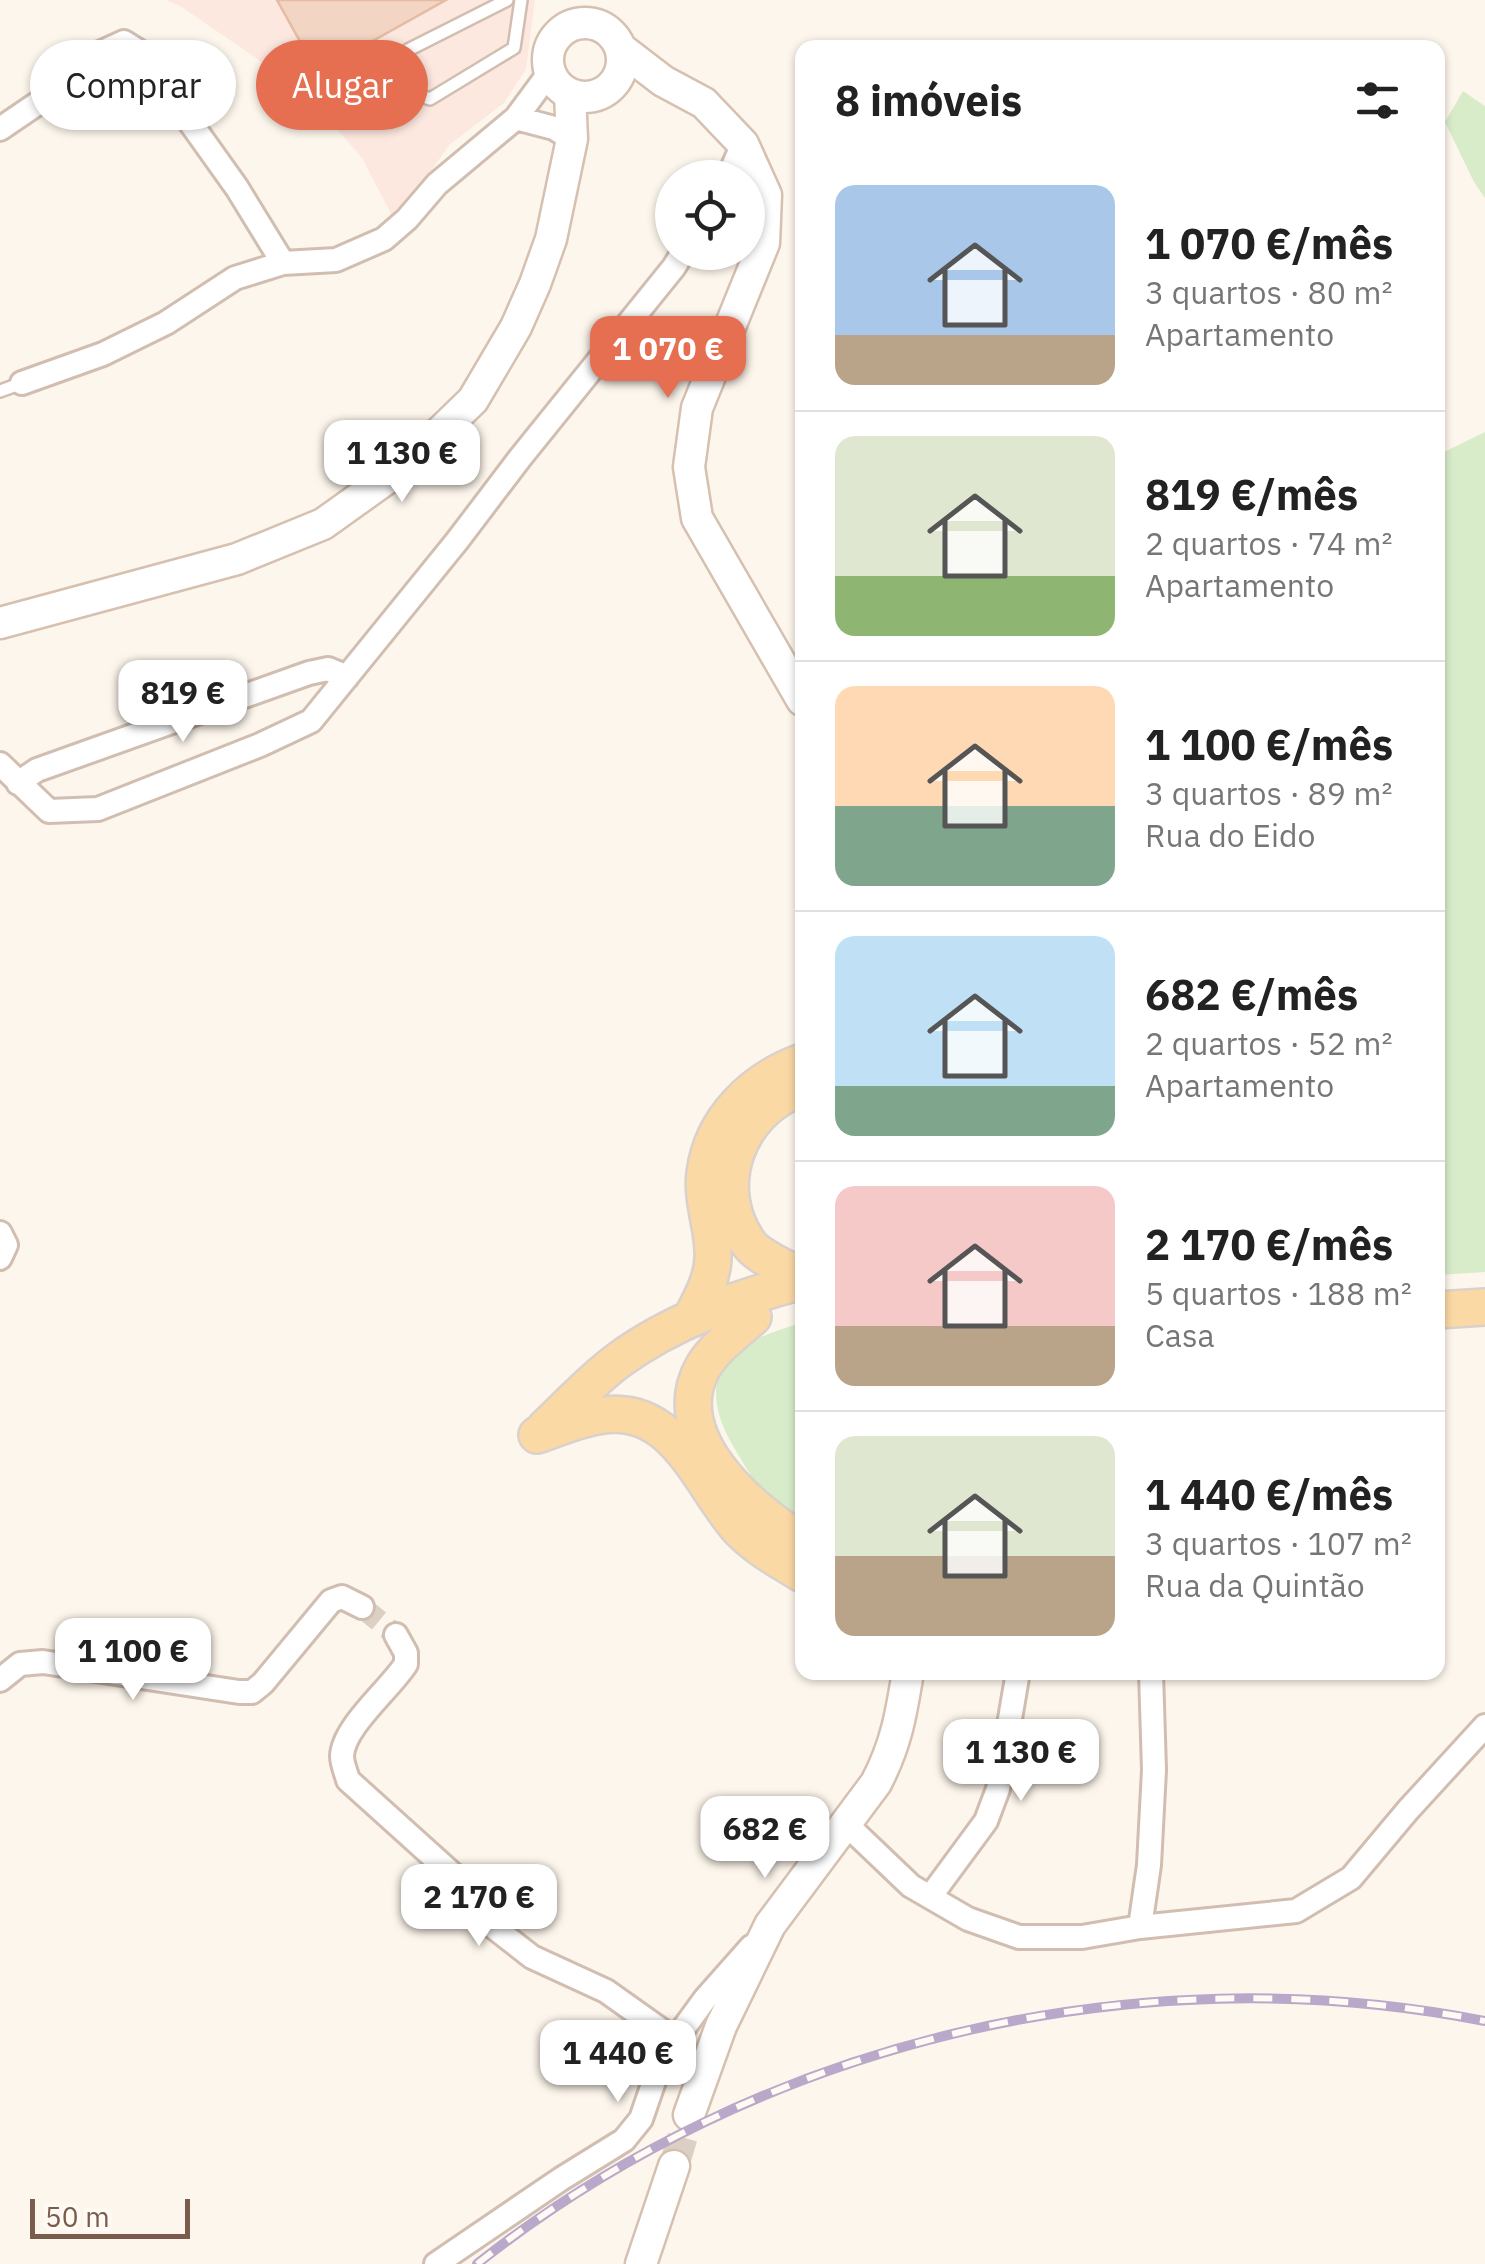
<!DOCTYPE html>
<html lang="pt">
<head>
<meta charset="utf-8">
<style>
	body { margin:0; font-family:"IBM Plex Sans",sans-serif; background:#f6f6f6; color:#222; height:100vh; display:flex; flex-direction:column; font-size:38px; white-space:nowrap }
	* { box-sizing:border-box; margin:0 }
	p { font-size:32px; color:#767676 }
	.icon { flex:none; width:55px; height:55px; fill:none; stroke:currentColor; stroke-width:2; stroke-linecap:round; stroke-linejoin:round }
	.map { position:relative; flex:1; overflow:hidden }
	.drawer { position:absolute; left:795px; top:40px; width:650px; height:1640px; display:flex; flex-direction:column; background:#fff; border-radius:20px; box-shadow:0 2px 8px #0004 }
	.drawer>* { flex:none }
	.hud { position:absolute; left:30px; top:40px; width:615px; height:90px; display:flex; gap:20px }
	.tools { position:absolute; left:655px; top:160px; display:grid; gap:20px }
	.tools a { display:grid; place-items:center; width:110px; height:110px; border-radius:50%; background:#fff; box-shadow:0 2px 8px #0004; font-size:50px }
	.scale { position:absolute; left:30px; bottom:25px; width:160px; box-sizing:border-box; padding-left:10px; border:5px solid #7a5c4d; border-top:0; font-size:28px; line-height:35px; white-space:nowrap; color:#7a5c4d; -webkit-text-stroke:8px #fffaf3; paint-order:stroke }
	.price { position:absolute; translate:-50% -85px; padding:0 22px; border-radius:20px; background:#fff; color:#222; font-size:32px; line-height:65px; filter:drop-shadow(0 2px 5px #0008) }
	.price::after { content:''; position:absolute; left:50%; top:60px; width:30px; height:22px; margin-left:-15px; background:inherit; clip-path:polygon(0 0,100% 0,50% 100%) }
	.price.active { background:#e76f51; color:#fff }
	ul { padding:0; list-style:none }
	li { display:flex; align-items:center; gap:30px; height:250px; padding:0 40px }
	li+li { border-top:2px solid #e0e0e0 }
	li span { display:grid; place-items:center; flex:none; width:280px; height:200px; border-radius:20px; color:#555 }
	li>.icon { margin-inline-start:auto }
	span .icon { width:120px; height:120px; fill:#fffc; stroke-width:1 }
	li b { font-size:42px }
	h2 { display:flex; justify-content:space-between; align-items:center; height:120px; padding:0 40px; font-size:42px }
	.tag { padding:0 35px; border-radius:45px; background:#fff; box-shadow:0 2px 8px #0004; font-size:35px; line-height:90px }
	.tag.active { background:#e76f51; color:#fff }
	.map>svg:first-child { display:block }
	.commercial { fill:#fde8e0 }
	.green { fill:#d8ecc9 }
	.building { fill:#f3d5c3; stroke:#e6bba3; stroke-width:2.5 }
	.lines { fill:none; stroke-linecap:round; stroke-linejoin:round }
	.minor-tunnel { stroke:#dcd0c4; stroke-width:22; stroke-dasharray:22 11; stroke-linecap:butt }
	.secondary-tunnel { stroke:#dcd0c4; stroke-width:30; stroke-dasharray:30 15; stroke-linecap:butt }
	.service-casing { stroke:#d1beb0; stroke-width:16 }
	.minor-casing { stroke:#d1beb0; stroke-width:28 }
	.secondary-casing { stroke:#d6c0b0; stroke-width:35 }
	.primary-casing { stroke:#dad1cd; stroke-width:40 }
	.service { stroke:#fff; stroke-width:11 }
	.minor { stroke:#fff; stroke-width:22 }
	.secondary { stroke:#fff; stroke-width:30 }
	.primary { stroke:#fbd9a5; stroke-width:35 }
	.rail-casing { stroke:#b9a8c9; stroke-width:10 }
	.rail { stroke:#fffaf3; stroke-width:6; stroke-dasharray:19; stroke-linecap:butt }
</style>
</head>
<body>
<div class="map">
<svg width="1485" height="2264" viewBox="0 0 1485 2264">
	<rect width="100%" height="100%" fill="#fdf6ec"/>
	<!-- commercial -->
	<path class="commercial" d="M166,0H535L526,69L504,103L449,145L413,197L391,214L362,158L304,91L180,6Z"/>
	<!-- green -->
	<path class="green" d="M1463,91L1485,106V198L1474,182L1445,122Z
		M1485,432V1272L1438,1275V455Z
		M802,1323V1525C791,1515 777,1505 766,1494C755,1484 747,1469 739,1456C690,1379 723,1344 802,1323Z"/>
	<!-- building -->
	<path class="building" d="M277,0H446L317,72Z"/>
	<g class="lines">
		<!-- minor-tunnel -->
		<path class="minor-tunnel" d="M362,1607L396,1635"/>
		<!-- secondary-tunnel -->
		<path class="secondary-tunnel" d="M674,2166L689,2115"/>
		<defs>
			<path id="service" d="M507,0L408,50L397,71L413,93L430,99L514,48L521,0
				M0,391L22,383"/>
			<path id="minor" d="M516,118L554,128L572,139
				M0,129L72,80L100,53L124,42L140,52L237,188L283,263
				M728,178L743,144
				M22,383L103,354L166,323L235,278L283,263L336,260L384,239L407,219L437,184L516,118L550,72
				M0,764L49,811L98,809L260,745L311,721L457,541L520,458L674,267L683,252
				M18,783L37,770L309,673L328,669L347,677
				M0,1233L6,1245L0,1258
				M396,1635L406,1653V1664C390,1689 343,1727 342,1756C342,1764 346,1772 348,1780L460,1881L478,1915L532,1957L606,1991L675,2040
				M0,1680L20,1664L43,1662L239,1692H252L263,1683L331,1601L342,1597L362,1607
				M846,1824L911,1886L968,1919L1019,1937H1082L1140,1927L1296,1911L1351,1878L1408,1810L1485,1726
				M930,1897L986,1821L998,1789L1018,1672
				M1140,1927L1149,1865L1154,1770L1151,1672
				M436,2264L561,2179L624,2140L641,2119L662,2058L705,1999L751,1947"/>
			<path id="secondary" d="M548 60a37 37 0 1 1 74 0a37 37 0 1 1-74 0Z
				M620,48L663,81L704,103L743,144L766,195L764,243L697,408L689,467L697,518L802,700
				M0,623L237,559L323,524L407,464L473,400L516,327L535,284L551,239L572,139L570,94
				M689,2115L721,2026L770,1925L876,1783C896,1745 901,1715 908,1672
				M641,2264L674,2166"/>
			<path id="primary" d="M802,1088C737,1109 708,1189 750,1245C759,1257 788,1269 802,1277
				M1438,1310L1485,1307
				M692,1317C701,1299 712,1280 713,1259C715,1232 701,1201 705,1173C712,1119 753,1080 802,1062
				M753,1317C736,1332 715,1347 703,1367C664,1436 750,1510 802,1541
				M545,1428C569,1405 592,1380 619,1360C674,1320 738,1298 802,1281
				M537,1435C558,1428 582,1417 604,1415C676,1406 700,1485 739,1529C757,1548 780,1560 802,1574"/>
		</defs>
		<!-- service casing -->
		<use href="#service" class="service-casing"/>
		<!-- minor casing -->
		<use href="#minor" class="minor-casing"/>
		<!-- secondary casing -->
		<use href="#secondary" class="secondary-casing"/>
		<!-- primary casing -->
		<use href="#primary" class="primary-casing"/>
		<!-- service -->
		<use href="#service" class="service"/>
		<!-- minor -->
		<use href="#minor" class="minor"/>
		<!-- secondary -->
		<use href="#secondary" class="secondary"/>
		<!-- primary -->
		<use href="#primary" class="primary"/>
		<defs>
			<path id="rail" d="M477,2264C757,2042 1135,1952 1485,2021"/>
		</defs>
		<!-- rail casing -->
		<use href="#rail" class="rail-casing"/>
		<!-- rail -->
		<use href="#rail" class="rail"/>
	</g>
</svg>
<div class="tools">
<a><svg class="icon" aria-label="locate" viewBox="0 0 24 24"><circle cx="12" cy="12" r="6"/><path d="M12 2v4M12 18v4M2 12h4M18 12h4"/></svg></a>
</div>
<div class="scale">50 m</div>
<b class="price active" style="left:668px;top:401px">1 070 €</b>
<b class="price" style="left:402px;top:505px">1 130 €</b>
<b class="price" style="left:183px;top:745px">819 €</b>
<b class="price" style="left:133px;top:1703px">1 100 €</b>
<b class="price" style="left:1021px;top:1804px">1 130 €</b>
<b class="price" style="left:765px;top:1881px">682 €</b>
<b class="price" style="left:479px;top:1949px">2 170 €</b>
<b class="price" style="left:618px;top:2105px">1 440 €</b>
<div class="hud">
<a class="tag">Comprar</a>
<a class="tag active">Alugar</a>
</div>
<section class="drawer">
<h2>8 imóveis<svg class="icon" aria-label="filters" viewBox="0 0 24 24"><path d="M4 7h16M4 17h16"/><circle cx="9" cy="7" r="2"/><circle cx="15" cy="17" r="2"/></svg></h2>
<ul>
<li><span style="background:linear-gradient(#a9c7e8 75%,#b9a48a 0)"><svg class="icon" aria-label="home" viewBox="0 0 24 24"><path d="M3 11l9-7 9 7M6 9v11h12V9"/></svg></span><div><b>1 070 €/mês</b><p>3 quartos · 80 m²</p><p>Apartamento</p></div></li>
<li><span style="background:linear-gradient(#dfe7d0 70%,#8fb573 0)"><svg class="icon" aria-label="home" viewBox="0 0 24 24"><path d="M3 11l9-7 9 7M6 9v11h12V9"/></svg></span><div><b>819 €/mês</b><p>2 quartos · 74 m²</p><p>Apartamento</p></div></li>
<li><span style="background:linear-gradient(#ffd9b3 60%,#7fa58c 0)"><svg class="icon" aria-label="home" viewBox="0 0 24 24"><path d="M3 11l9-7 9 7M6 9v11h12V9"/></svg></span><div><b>1 100 €/mês</b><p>3 quartos · 89 m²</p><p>Rua do Eido</p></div></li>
<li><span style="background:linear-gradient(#bfe0f5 75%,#7fa58c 0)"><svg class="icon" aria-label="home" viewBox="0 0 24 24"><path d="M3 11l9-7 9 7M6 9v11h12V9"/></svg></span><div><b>682 €/mês</b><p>2 quartos · 52 m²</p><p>Apartamento</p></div></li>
<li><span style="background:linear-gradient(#f6c9c9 70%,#b9a48a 0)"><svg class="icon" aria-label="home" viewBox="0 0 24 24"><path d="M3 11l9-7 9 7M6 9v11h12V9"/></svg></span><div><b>2 170 €/mês</b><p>5 quartos · 188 m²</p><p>Casa</p></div></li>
<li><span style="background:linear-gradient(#dfe7d0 60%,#b9a48a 0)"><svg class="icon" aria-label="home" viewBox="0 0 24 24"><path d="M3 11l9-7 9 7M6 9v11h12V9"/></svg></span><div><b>1 440 €/mês</b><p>3 quartos · 107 m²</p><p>Rua da Quintão</p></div></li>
</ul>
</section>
</div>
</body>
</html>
